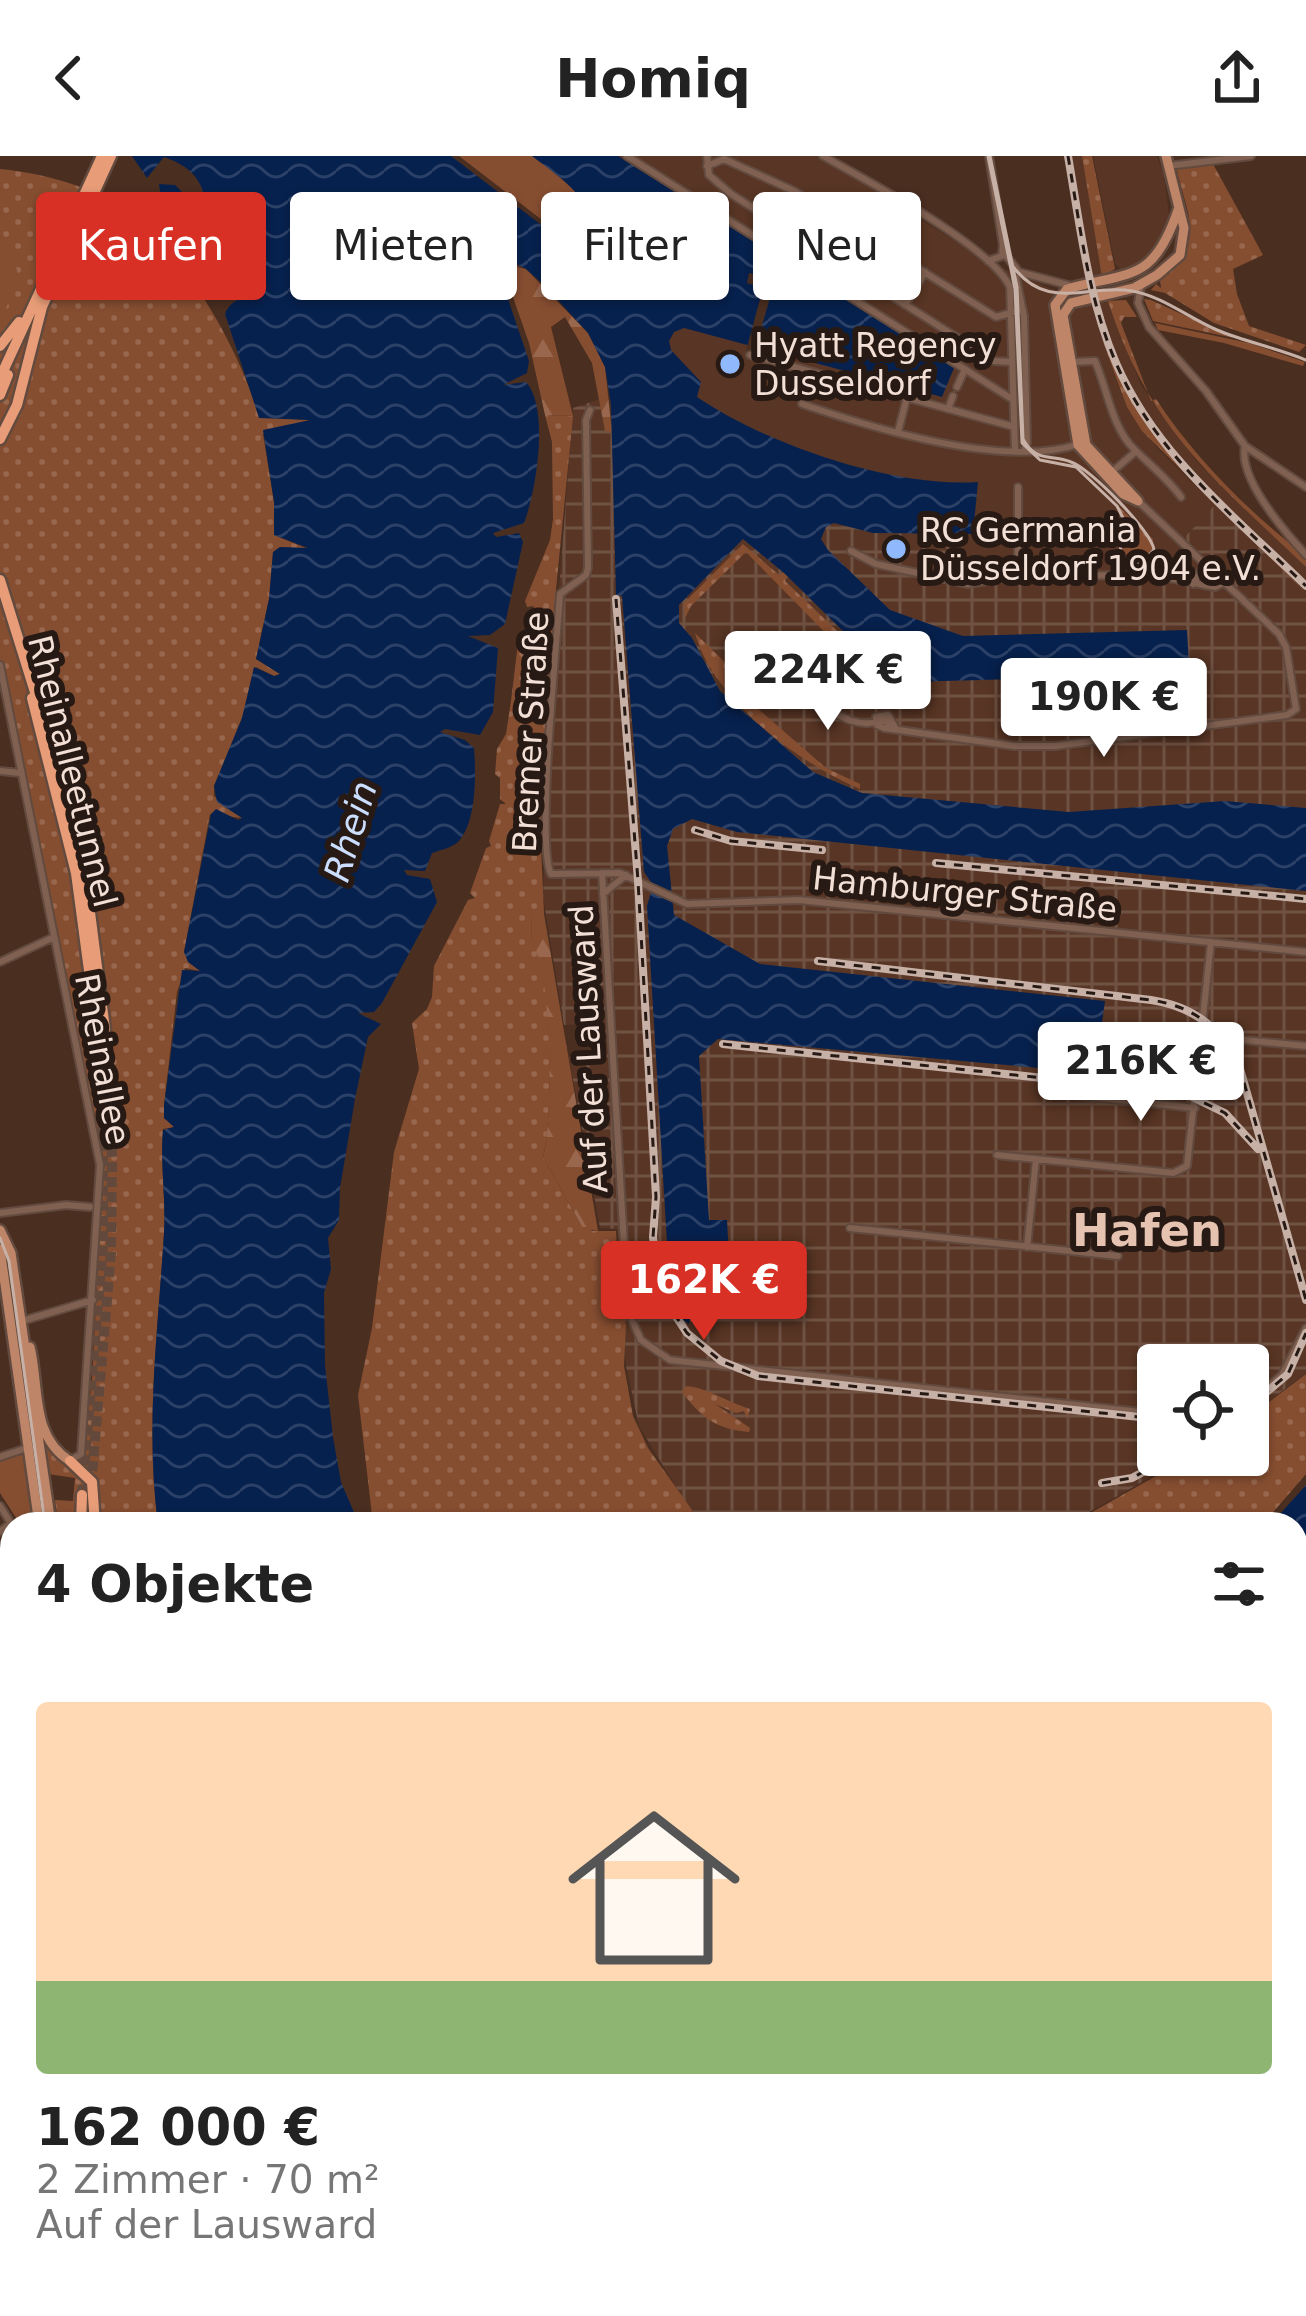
<!DOCTYPE html>
<html lang="de">
<head>
<meta charset="utf-8">
<style>
	body { margin:0; font-family:"DejaVu Sans",sans-serif; background:#f2f2f2; color:#222; height:100vh; display:flex; flex-direction:column; font-size:45px; white-space:nowrap }
	* { box-sizing:border-box; margin:0 }
	p { font-size:39px; color:#767676 }
	.icon { flex:none; width:66px; height:66px; fill:none; stroke:currentColor; stroke-width:2; stroke-linecap:round; stroke-linejoin:round }
	.map { position:relative; flex:1; overflow:hidden }
	.side { position:absolute; left:0px; top:1356px; width:1308px; height:804px; display:flex; flex-direction:column; background:#fff; border-radius:36px 36px 0 0; box-shadow:0 3px 9px #0004 }
	.side>* { flex:none }
	.banner { position:absolute; left:36px; top:36px; width:1236px; height:108px; display:flex; gap:24px }
	.tools { position:absolute; left:1137px; top:1188px; display:grid; gap:24px }
	.tools a { display:grid; place-items:center; width:132px; height:132px; border-radius:12px; background:#fff; box-shadow:0 3px 9px #0004; font-size:60px }
	.price { position:absolute; translate:-50% -102px; padding:0 27px; border-radius:12px; background:#fff; color:#222; font-size:39px; line-height:78px; filter:drop-shadow(0 3px 6px #0008) }
	.price::after { content:''; position:absolute; left:50%; top:72px; width:36px; height:27px; margin-left:-18px; background:inherit; clip-path:polygon(0 0,100% 0,50% 100%) }
	.price.active { background:#d93025; color:#fff }
	ul { padding:0; list-style:none }
	li { display:grid; align-content:center; gap:24px; height:636px; padding:0 36px }
	li+li { border-top:3px solid #e0e0e0 }
	li span { display:grid; place-items:center; height:372px; border-radius:12px; color:#555 }
	li>.icon { margin-inline-start:auto }
	span .icon { width:216px; height:216px; fill:#fffc; stroke-width:1 }
	li b { font-size:51px }
	h2 { display:flex; justify-content:space-between; align-items:center; height:144px; padding:0 36px; font-size:51px }
	.tag { padding:0 42px; border-radius:12px; background:#fff; box-shadow:0 3px 9px #0004; font-size:42px; line-height:108px }
	.tag.active { background:#d93025; color:#fff }
	header { display:flex; justify-content:space-between; align-items:center; height:156px; padding:0 36px; background:#fff; font-size:54px; font-weight:800 }
	.map>svg:first-child { display:block }
	.built { fill:#583524 }
	.industrial { fill:url(#industrial-grid) }
	.grass { fill:url(#grass-dots) }
	.forest { fill:url(#forest-firs) }
	.green { fill:#864e31 }
	.water { fill:url(#water-waves) }
	.pier { fill:#4a2e20 }
	.lines { fill:none; stroke-linecap:round; stroke-linejoin:round }
	.highway-tunnel { stroke:#63493b; stroke-width:10; stroke-dasharray:10 5; stroke-linecap:butt }
	.minor-casing { stroke:#624a3e; stroke-width:10 }
	.major-casing { stroke:#624a3e; stroke-width:14 }
	.highway-casing { stroke:#624a3e; stroke-width:15 }
	.minor { stroke:#7f6051; stroke-width:6 }
	.major { stroke:#be8568; stroke-width:9 }
	.highway { stroke:#e89d78; stroke-width:10 }
	.tram { stroke:#c7b1a7; stroke-width:3 }
	.rail-casing { stroke:#c7b1a7; stroke-width:8 }
	.rail { stroke:#271a14; stroke-width:3; stroke-dasharray:9; stroke-linecap:butt }
	.highway-bridge-casing { stroke:#624a3e; stroke-width:15; stroke-linecap:butt }
	.highway-bridge { stroke:#e89d78; stroke-width:10 }
	.poi-dot { fill:#90b8fd; stroke:#271a14; stroke-width:4.5 }
	.labels { text-anchor:middle; stroke-width:12; stroke-linejoin:round; paint-order:stroke }
	.poi-label { font-size:33px; fill:#f2dfd6; stroke:#271a14; text-anchor:start }
	.street-label { font-size:33px; fill:#f2dfd6; stroke:#271a14 }
	.water-label { font-size:36px; font-style:italic; fill:#ccdefe; stroke:#271a14 }
	.district-label { font-size:45px; font-weight:bold; fill:#e6c2b1; stroke:#271a14 }
</style>
</head>
<body>
<header><svg class="icon" aria-label="back" viewBox="0 0 24 24"><path d="M15 5l-7 7 7 7"/></svg>Homiq<svg class="icon" aria-label="share" viewBox="0 0 24 24"><path d="M12 15V3M7 8l5-5 5 5M5 13v7h14v-7"/></svg></header>
<div class="map">
<svg width="1306" height="2160" viewBox="0 0 1306 2160">
	<defs>
		<pattern id="industrial-grid" width="8" height="8" patternUnits="userSpaceOnUse" patternTransform="scale(3)"><rect width="8" height="8" fill="#583524"/><path d="M0 4h8M4 0v8" fill="none" stroke="#705243"/></pattern>
		<pattern id="grass-dots" width="8" height="8" patternUnits="userSpaceOnUse" patternTransform="scale(3)"><rect width="8" height="8" fill="#864e31"/><path d="M2 2h.1M6 6h.1" fill="none" stroke="#98674e" stroke-width="1.8" stroke-linecap="round"/></pattern>
		<pattern id="forest-firs" width="22" height="20" patternUnits="userSpaceOnUse" patternTransform="scale(3)"><rect width="22" height="20" fill="#864e31"/><path d="M5 1l3.5 6h-7zM16 11l3.5 6h-7z" fill="#98674e"/></pattern>
		<pattern id="water-waves" width="16" height="10" patternUnits="userSpaceOnUse" patternTransform="scale(3)"><rect width="16" height="10" fill="#07214e"/><path d="M0 5q4-4 8 0t8 0" fill="none" stroke="#2c4167"/></pattern>
	</defs>
	<rect width="100%" height="100%" fill="#4a2e20"/>
	<!-- built -->
	<path class="built" d="M618,0H819L990,107L1083,146L1088,144L1065,0H1082L1106,138L1141,229L1197,306L1306,411V434L1171,300L1141,260L1105,186L1127,251L1159,294L1306,437L1203,409L1194,426L971,425L936,365L688,258L653,193L680,39Z
		M1093,0H1157L1164,19L1170,66L1154,97L1129,113H1120L1115,108Z
		M0,2101L8,2118V2145L28,2151L33,2160H0Z"/>
	<!-- industrial -->
	<path class="industrial" d="M600,243L644,341L936,365L971,425L1152,417L1194,426L1203,409L1183,383L1215,349L1306,436V1217L1248,1261V1209H1158V1299H1190L1068,1368H703L682,1341L639,1270L626,1210L617,1073L600,1072L569,901L606,898L605,867L564,869L543,741L549,564L573,252Z
		M774,2148H1251L1264,2160H775Z"/>
	<!-- grass -->
	<path class="grass" d="M1082,0H1092L1115,113L1102,121Z
		M1213,8L1263,99L1233,113L1237,138L1249,170L1306,189L1299,196L1214,167L1165,137L1151,134L1156,128L1161,132L1160,122C1207,85 1188,64 1176,10Z
		M0,13C48,18 101,32 139,64C189,105 242,199 259,261L310,264L263,278L274,346V379L308,393L280,391L273,396L269,443L256,503L280,518L274,520L256,511L242,562L214,630V640L242,662L210,658L184,796L200,815L185,812L177,836L164,949V962L174,971L163,973C160,1008 166,1042 164,1077C158,1174 145,1271 158,1368H99L98,1344L77,1305L83,1299L92,1225L103,1014L0,504Z
		M1144,143L1151,144L1234,182L1153,165Z
		M1126,144L1137,161H1124L1121,167L1151,245L1156,243C1195,303 1253,360 1306,400V411C1213,322 1149,273 1108,145Z
		M1102,183L1124,232L1153,278L1306,437L1142,275L1127,251Z
		M545,259L573,260L554,454L541,691L544,758L532,759L531,786C554,808 553,968 543,1001L580,1067L592,1075H616L620,1145L626,1169L624,1210L633,1260L648,1292L702,1368H373L358,1239L372,1172L394,996L419,913L412,867L427,853L432,841L434,810L468,744L475,742L470,737L486,692L491,690L489,685L500,648H506L500,643V622L495,618L497,593L506,578L511,545L518,487L525,483L534,450L527,451L525,445L550,384L553,363L552,286Z
		M1117,349L1153,383V397L1144,406L1130,407L1120,397L1125,366Z
		M743,388L779,419L783,416L788,420L785,425L853,490L908,526L901,537L851,503L746,396L691,450L685,462L684,447Z
		M695,477L754,535L748,544L826,612L860,628V633C799,607 713,544 695,477Z
		M1306,1218V1318L1263,1368H1071L1193,1299H1248V1262Z
		M686,1230C709,1232 727,1246 750,1253L747,1263L744,1255L736,1257L715,1248L750,1272L749,1276C717,1273 701,1262 682,1236Z
		M41,1275L82,1315L94,1338H78L77,1368H58L55,1344L73,1345L75,1322L48,1318Z"/>
	<!-- forest -->
	<path class="forest" d="M505,108L526,113L588,177L605,211L612,276L605,275L592,207L565,161L551,171L573,260L545,259L529,187L502,110Z
		M532,758H544L598,1075L584,1073L580,1067L543,1001C553,970 553,807 531,787Z"/>
	<!-- green -->
	<path class="green" d="M459,0H534L583,41L586,75L575,83L555,74Z
		M0,95L13,101L19,122L0,166Z
		M1155,167L1249,187L1305,206L1303,210L1224,187L1158,174Z
		M21,1298L24,1299L33,1368H20L0,1337V1306Z
		M1306,1687V2142L1296,2134V1694Z
		M0,1883L12,1909V2028L0,2035Z
		M5,2054L12,2058V2146L8,2145V2118L0,2101V2057Z
		M23,2148H152L162,2160H33Z"/>
	<!-- water -->
	<path class="water" d="M132,0H451L556,80L576,88L590,79C592,39 560,22 532,0H618L954,212L942,241L684,172L674,176L669,185L671,194L701,226L697,241C768,289 893,332 978,326L973,378L873,377L834,367L826,371L821,383L828,394L890,454L963,480L1187,474L1189,509L1097,521L908,526L905,520L847,479L784,417L743,383L679,449V467L692,482L720,535L813,616L862,637L1069,656L1225,645L1306,652V735L737,676L692,663L673,673L667,690L674,759L760,808L1105,845L1095,917L718,883L699,900L709,1064H727L729,1101L753,1125L760,1147L749,1163H741L740,1159L690,1162L689,1168C678,1161 671,1152 670,1138L647,750L653,729L644,716L622,440L616,439L611,249L605,211L588,177L544,129L526,113L467,82L469,88L497,110L529,205L527,217L503,229L526,226C550,252 536,336 524,367L493,377L496,381L519,377L523,386L505,468L490,479L468,480L498,492L493,556L480,579L445,573L440,576L465,584L474,592C476,616 477,667 458,686C452,692 440,694 432,697L425,715L404,714L407,719L430,723L437,746L382,847L374,856L358,857L381,868L368,881L355,943L340,1032L339,1064L328,1082L331,1113L324,1137L325,1209L333,1281L341,1326L359,1368H158C145,1271 158,1174 164,1077C166,1042 160,1008 163,974L174,971L164,962V949L182,814L200,815L188,806L184,796L211,658L216,653L238,664L242,662L217,646L214,630L242,562L254,511L274,520L280,518L256,503L269,443L273,396L280,391L308,392L274,379V346L263,274L310,264L259,262L225,158C232,139 255,140 268,130L216,139L208,128L215,99C189,78 162,63 159,28L175,29L194,48L203,35C196,16 183,8 164,1L147,22Z
		M1306,1329V1684L1296,1691V1368H1271Z
		M1296,2129L1306,2137V2160H1264L1251,2148H1296Z"/>
	<!-- pier -->
	<path class="pier" d="M775,92L782,97L775,123L785,127L783,137L772,135L754,197L746,195L763,132L747,127L749,117L767,121Z"/>
	<g class="lines">
		<!-- highway-tunnel -->
		<path class="highway-tunnel" d="M91,1330L111,1096L112,1001L105,873
			M82,1339L103,1088V959L97,874"/>
		<defs>
			<path id="minor" d="M627,0L1012,243
				M707,0L709,19L731,38L994,205L1011,206
				M823,0C867,25 991,90 1010,131L1015,294
				M707,10L724,3L794,35L996,161L1021,154
				M1168,10L1251,0
				M1003,96L1019,116L1068,129
				M988,105L1002,100L1003,89L989,0
				M1016,122L1024,160L1027,287L1024,295
				M1141,129L1138,147L1149,171L1206,235L1245,290L1306,331
				M905,149L925,116
				M750,199L1011,270
				M1073,206L1095,205C1107,232 1112,272 1134,293C1149,308 1167,322 1181,341
				M957,231L965,213
				M802,248C875,273 1005,313 1079,288
				M948,253L953,240
				M590,254L586,264L588,412L586,419L560,438C557,486 536,687 551,718L620,717L687,748L799,744L1306,796
				M898,276L906,245
				M1245,290C1238,322 1284,375 1306,399
				M1113,315L1134,297
				M1018,331V420
				M1138,345L1279,478L1286,491L1296,553
				M851,395L876,408L968,428L1018,420L1154,419L1215,431L1225,426
				M1193,428L1205,408
				M781,505C807,532 841,580 884,564L893,571
				M0,509L100,1009L81,1298L71,1304
				M896,573L888,559L876,561L877,569L884,572L1014,590H1055L1287,559L1296,553
				M0,615L20,617
				M602,717L628,1155L641,1184L670,1204L1158,1258
				M603,738L626,719
				M0,806L54,781
				M1201,880L1306,890
				M1073,939L1195,952
				M997,999L1173,1017L1187,1010L1211,786
				M0,1057L66,1049L90,1051
				M850,1072L1118,1100
				M1027,1091L1036,1003
				M22,1165L93,1144
				M1248,1247L1282,1219L1306,1172
				M0,1301L30,1291
				M0,1350L12,1369
				M0,1376L11,1367
				M0,1489L12,1473
				M0,1540L12,1546
				M0,1599L12,1606
				M0,1679L12,1677
				M213,2148L220,2160
				M773,2148V2160
				M1186,2148L1214,2160
				M430,2160L443,2155L509,2160
				M571,2160L595,2148
				M961,2160L976,2148"/>
			<path id="major" d="M1138,345L1086,289L1063,159L1071,147L1134,132L1157,119L1180,99L1184,72L1166,0
				M1138,345L1123,338L1078,289L1055,149L1067,133C1131,115 1153,127 1178,54
				M0,1074L11,1097L51,1368
				M0,1093L39,1368
				M30,1191C40,1231 30,1280 70,1305
				M344,2148L348,2160
				M358,2148L361,2160"/>
			<path id="highway" d="M0,190L19,166
				M0,222L102,0
				M0,239L8,219
				M0,283L17,249L42,151L111,0
				M0,424L68,642L88,741L105,873
				M32,542L76,717L97,874
				M70,1305L92,1326L95,1368
				M81,1368L82,1339
				M0,1676L12,1666
				M12,1735L7,1797L12,1855
				M0,1750L12,1721
				M0,1873L12,1901
				M6,2040L12,2050
				M157,2148L168,2160
				M176,2148L184,2160"/>
		</defs>
		<!-- minor casing -->
		<use href="#minor" class="minor-casing"/>
		<!-- major casing -->
		<use href="#major" class="major-casing"/>
		<!-- highway casing -->
		<use href="#highway" class="highway-casing"/>
		<!-- minor -->
		<use href="#minor" class="minor"/>
		<!-- major -->
		<use href="#major" class="major"/>
		<!-- highway -->
		<use href="#highway" class="highway"/>
		<!-- tram -->
		<path class="tram" d="M988,0L1015,133L1022,287L1040,304L1076,311L1117,350L1124,364L1120,397L1130,407H1141L1154,394C1153,377 1090,312 1071,306C1050,298 1036,307 1023,283L1017,131L990,0
			M1011,108C1047,158 1088,127 1132,135C1162,140 1189,162 1217,174C1246,186 1277,192 1306,204
			M0,1082L9,1105L45,1368
			M348,2148L351,2160"/>
		<defs>
			<path id="rail" d="M1068,0C1080,69 1088,142 1116,207C1155,298 1236,362 1306,430
				M616,443L638,725L656,1041L653,1081L657,1117L669,1150L687,1177L721,1205L758,1220L1158,1263
				M695,674L731,685L822,694
				M936,707L1306,743
				M818,805L1151,844C1192,850 1221,871 1239,909L1306,1144
				M723,888L1184,937L1225,957L1258,993
				M1248,1252L1288,1218L1306,1177
				M1102,1327L1132,1322L1174,1299
				M1228,2148L1246,2160"/>
		</defs>
		<!-- rail casing -->
		<use href="#rail" class="rail-casing"/>
		<!-- rail -->
		<use href="#rail" class="rail"/>
		<defs>
			<path id="highway-bridge" d="M0,1826L12,1841"/>
		</defs>
		<!-- highway-bridge casing -->
		<use href="#highway-bridge" class="highway-bridge-casing"/>
		<!-- highway-bridge -->
		<use href="#highway-bridge" class="highway-bridge"/>
	</g>
	<!-- markers -->
	<g class="poi-dot">
		<circle cx="730" cy="208" r="12"/>
		<circle cx="896" cy="393" r="12"/>
	</g>
	<g class="labels">
		<!-- poi labels -->
		<g class="poi-label">
			<text x="754" y="201">Hyatt Regency<tspan x="754" dy="38">Dusseldorf</tspan></text>
			<text x="920" y="386">RC Germania<tspan x="920" dy="38">Düsseldorf 1904 e.V.</tspan></text>
		</g>
		<!-- street labels -->
		<g class="street-label">
			<text transform="translate(530 576) rotate(-87)" y="12">Bremer Straße</text>
			<text transform="translate(73 615) rotate(76)" y="12">Rheinalleetunnel</text>
			<text transform="translate(965 737) rotate(6)" y="12">Hamburger Straße</text>
			<text transform="translate(588 893) rotate(-93)" y="12">Auf der Lausward</text>
			<text transform="translate(103 903) rotate(79)" y="12">Rheinallee</text>
		</g>
		<!-- water labels -->
		<g class="water-label">
			<text transform="translate(350 675) rotate(-73)" y="13">Rhein</text>
		</g>
		<!-- district labels -->
		<g class="district-label">
			<text x="1147" y="1090">Hafen</text>
		</g>
	</g>
</svg>
<div class="tools">
<a><svg class="icon" aria-label="locate" viewBox="0 0 24 24"><circle cx="12" cy="12" r="6"/><path d="M12 2v4M12 18v4M2 12h4M18 12h4"/></svg></a>
</div>
<b class="price" style="left:828px;top:577px">224K €</b>
<b class="price" style="left:1104px;top:604px">190K €</b>
<b class="price" style="left:1141px;top:968px">216K €</b>
<b class="price active" style="left:704px;top:1187px">162K €</b>
<div class="banner">
<a class="tag active">Kaufen</a>
<a class="tag">Mieten</a>
<a class="tag">Filter</a>
<a class="tag">Neu</a>
</div>
<section class="side">
<h2>4 Objekte<svg class="icon" aria-label="filters" viewBox="0 0 24 24"><path d="M4 7h16M4 17h16"/><circle cx="9" cy="7" r="2"/><circle cx="15" cy="17" r="2"/></svg></h2>
<ul>
<li><span style="background:linear-gradient(#ffd9b3 75%,#8fb573 0)"><svg class="icon" aria-label="home" viewBox="0 0 24 24"><path d="M3 11l9-7 9 7M6 9v11h12V9"/></svg></span><div><b>162 000 €</b><p>2 Zimmer · 70 m²</p><p>Auf der Lausward</p></div></li>
</ul>
</section>
</div>
</body>
</html>
